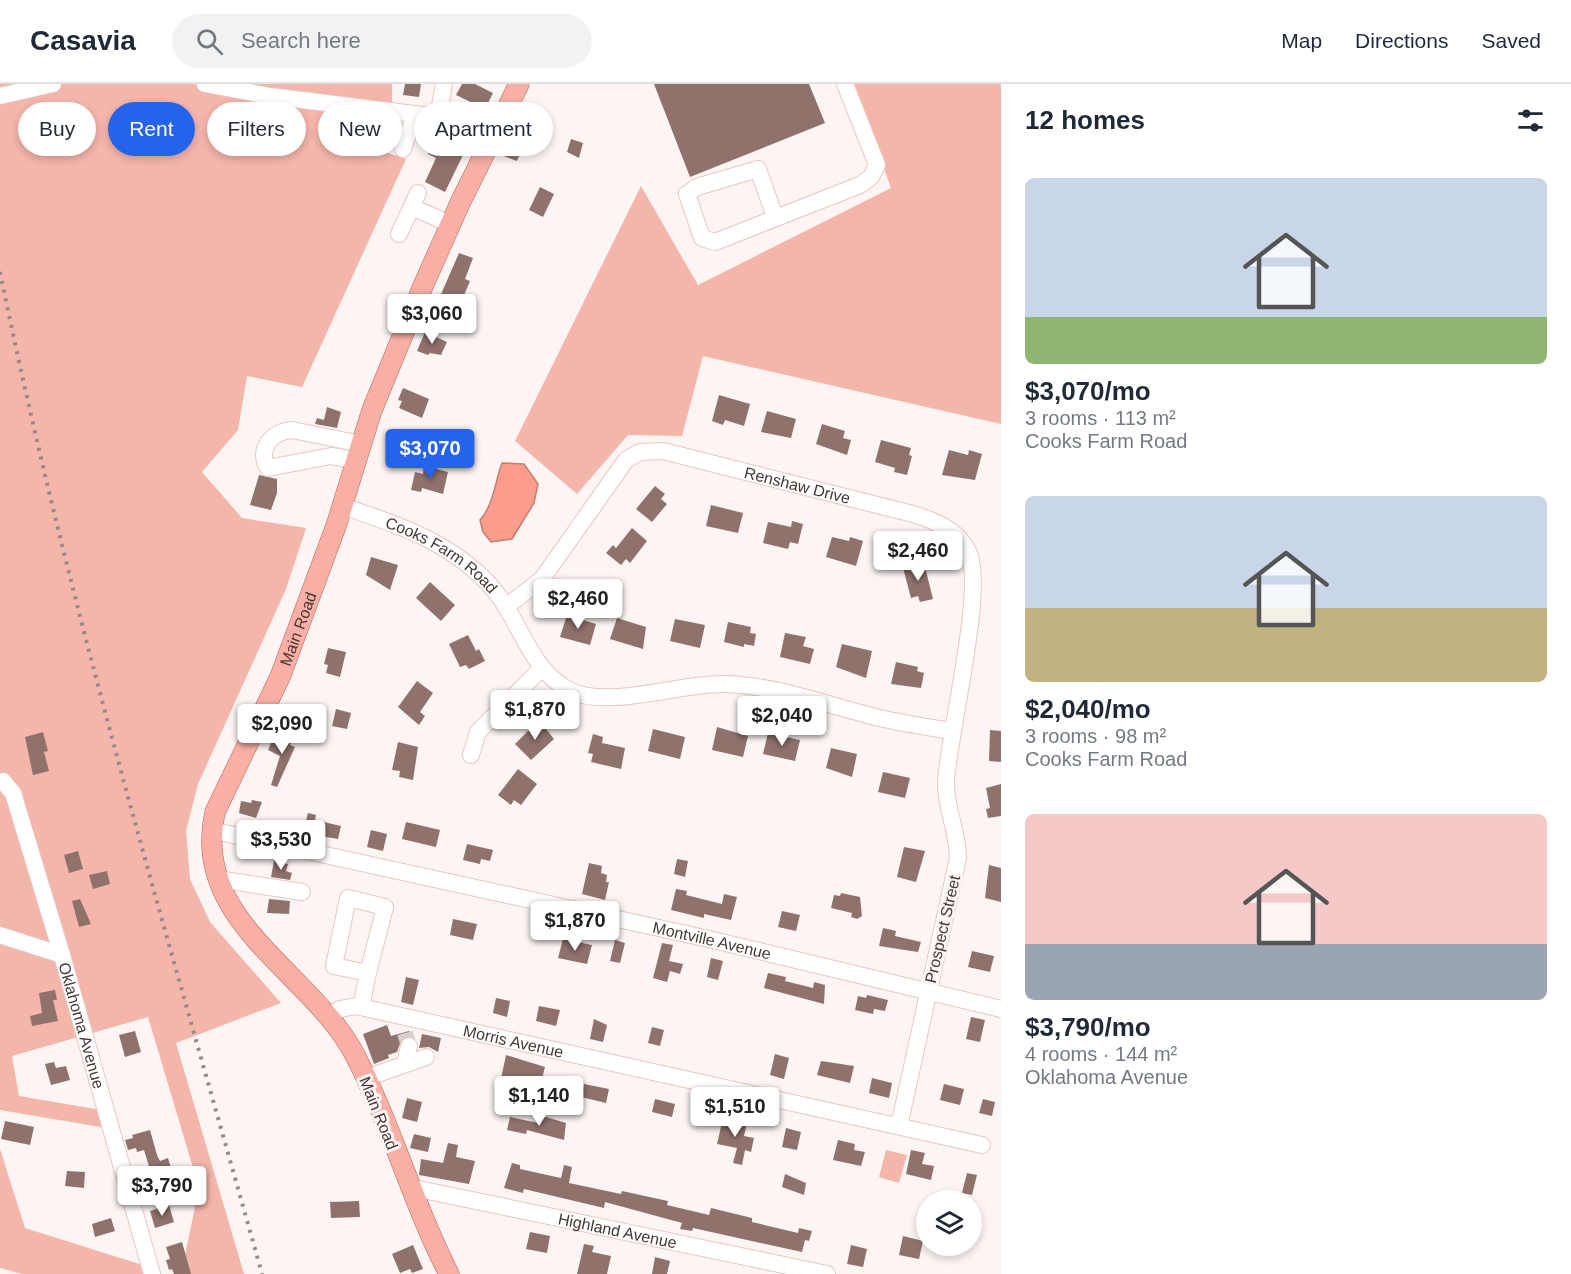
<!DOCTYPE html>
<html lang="en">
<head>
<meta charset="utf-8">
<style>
	body { margin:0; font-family:Helvetica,sans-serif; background:#f2f2f3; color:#1f2937; height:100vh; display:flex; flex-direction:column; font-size:22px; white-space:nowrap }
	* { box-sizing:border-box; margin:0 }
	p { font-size:20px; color:#747a83 }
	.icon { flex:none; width:33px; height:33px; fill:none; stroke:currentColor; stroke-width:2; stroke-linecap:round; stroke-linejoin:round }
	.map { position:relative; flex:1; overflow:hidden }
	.side { display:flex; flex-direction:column; background:#fff; width:570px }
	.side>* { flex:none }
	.hud { position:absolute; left:18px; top:18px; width:570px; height:54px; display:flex; gap:12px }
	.controls { position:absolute; left:916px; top:1106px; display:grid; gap:12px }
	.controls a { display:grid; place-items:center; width:66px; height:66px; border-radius:50%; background:#fff; box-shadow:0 3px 9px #0003; font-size:30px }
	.price { position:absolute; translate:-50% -51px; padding:0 14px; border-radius:6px; background:#fff; color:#222; font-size:20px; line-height:39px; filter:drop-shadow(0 2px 3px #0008) }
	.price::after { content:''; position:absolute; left:50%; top:36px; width:18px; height:14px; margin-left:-9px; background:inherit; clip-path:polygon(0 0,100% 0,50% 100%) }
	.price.selected { background:#2563eb; color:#fff }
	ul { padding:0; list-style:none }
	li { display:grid; align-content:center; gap:12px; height:318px; padding:0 24px }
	li span { display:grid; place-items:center; height:186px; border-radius:9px; color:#555 }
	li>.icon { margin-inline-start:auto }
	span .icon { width:108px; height:108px; fill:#fffc; stroke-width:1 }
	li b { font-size:26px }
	h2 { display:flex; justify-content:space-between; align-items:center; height:72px; padding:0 24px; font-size:26px }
	.chip { padding:0 21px; border-radius:27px; background:#fff; box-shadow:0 3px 9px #0003; font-size:21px; line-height:54px }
	.chip.selected { background:#2563eb; color:#fff }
	header { display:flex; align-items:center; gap:36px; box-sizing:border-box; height:84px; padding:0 30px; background:#fff; border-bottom:2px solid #e0e1e3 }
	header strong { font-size:28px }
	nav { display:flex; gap:33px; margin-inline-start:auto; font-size:21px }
	.search { width:420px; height:54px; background:#f2f2f3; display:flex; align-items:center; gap:15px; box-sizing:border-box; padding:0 21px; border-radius:33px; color:#747a83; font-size:22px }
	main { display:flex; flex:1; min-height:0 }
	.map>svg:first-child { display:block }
	.green { fill:#f4b5ab }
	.water { fill:#fc9c8d; stroke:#c57e73; stroke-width:1.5 }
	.building { fill:#90726d }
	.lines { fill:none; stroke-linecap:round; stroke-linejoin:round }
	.minor-tunnel { stroke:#d8cfce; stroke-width:16; stroke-dasharray:16 8; stroke-linecap:butt }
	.minor-casing { stroke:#e8c7c1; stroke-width:18 }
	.major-casing { stroke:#b86357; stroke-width:21 }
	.minor { stroke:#fff; stroke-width:16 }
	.major { stroke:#f9afa5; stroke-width:20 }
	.rail { stroke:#958a89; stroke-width:4; stroke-dasharray:3 6; stroke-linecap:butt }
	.labels { text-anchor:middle; stroke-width:6; stroke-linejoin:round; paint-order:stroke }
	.street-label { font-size:16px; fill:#463836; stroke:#fcf5f4 }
</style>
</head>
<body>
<header>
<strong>Casavia</strong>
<div class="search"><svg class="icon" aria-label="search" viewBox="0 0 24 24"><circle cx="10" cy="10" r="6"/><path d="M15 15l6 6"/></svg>Search here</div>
<nav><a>Map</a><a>Directions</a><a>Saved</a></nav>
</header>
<main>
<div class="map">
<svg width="1001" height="1190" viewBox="0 0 1001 1190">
	<rect width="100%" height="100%" fill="#fcf5f4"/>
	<!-- green -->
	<path class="green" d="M0,0H392V26L379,66L406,75L302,303L247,292L238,346L202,388L242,434L306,444L286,505L198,700L186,747L190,795L210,838L281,919L176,959L244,1190H181L199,1104L148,933L12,972L19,1012L107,1027L112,1045L0,1026Z
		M853,0H1001V340L703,272L682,352L628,351L577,410L515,357L641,102L698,201L891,104Z
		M0,1065L25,1144L152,1184L153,1190H22L0,1184Z
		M886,1066L907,1071L899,1099L879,1093Z"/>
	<!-- water -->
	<path class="water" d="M502,379L524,380L538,400L534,419L512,455L491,458L483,448L480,436C493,422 495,398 502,379Z"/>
	<!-- building -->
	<path class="building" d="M405,0H421L419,13L403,11Z
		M462,0H475L493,9L485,25L456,11Z
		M654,0H809L825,39L690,93Z
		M525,27L548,40L542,51L529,48L517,77L501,71Z
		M438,49L467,63L445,108L425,98L436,74L428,70Z
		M571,55L583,59L579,74L567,68Z
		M540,103L554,110L543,133L529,126Z
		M459,169L473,174L465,195L470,197L462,216L465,217L461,226L466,228L463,236L448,230L447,234L437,230L439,226L435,224Z
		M425,248L447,258L441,271L430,269L428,271L417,267Z
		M403,304L429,315L422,334L399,324L402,317L398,316Z
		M719,311L750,320L744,342L725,336L723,341L712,337Z
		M327,323L341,328L337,344L315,340L317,334L324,336Z
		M767,327L796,335L791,354L761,348Z
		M822,340L845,347L843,354L851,356L847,371L816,360Z
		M881,356L911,364L909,371L912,372L907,391L894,388L895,384L875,378Z
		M949,366L968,371L969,366L982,370L975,396L942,391Z
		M424,382L448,388L443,410L422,404L421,408L411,406L415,388L423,390Z
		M259,391L277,395V409L271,426L250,421Z
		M655,402L665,410L661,415L667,420L652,438L636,425Z
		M711,421L743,429L738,449L706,442Z
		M792,437L803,440L798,460L790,458L788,465L763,459L768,438L791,443Z
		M632,444L647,457L630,479L626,475L621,481L606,469L613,461L616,464Z
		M832,453L849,457L850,453L863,457L856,482L826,473Z
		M371,473L398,481L390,506L366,491Z
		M924,479L933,515L920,518L918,512L911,514L903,484Z
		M430,498L455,521L441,537L416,514Z
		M567,531L596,540L590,561L560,553Z
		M617,534L646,543L643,565L610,555Z
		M675,535L705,541L700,564L670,557Z
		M728,538L751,543L750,549L756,550L754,562L744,560V563L724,558Z
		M785,549L806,553L803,562L814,565L810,580L780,573Z
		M468,551L476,567L479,565L485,577L469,585L466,581L460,583L449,560Z
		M842,560L872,567L866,594L836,583Z
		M328,564L346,568L340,593L326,589L328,581L324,580Z
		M896,578L918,583L917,587L924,589L921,604L891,600Z
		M417,597L433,609L420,628L425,632L419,641L398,623Z
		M336,625L351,629L347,645L332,642Z
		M539,636L554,655L531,676L515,660Z
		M717,643L748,652L743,673L712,666Z
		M653,645L685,653L680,675L648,667Z
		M990,646L1001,647V678L989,677Z
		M43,648L48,667L44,668L49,687L33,691L25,653Z
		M285,648L294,652L290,661L295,663L277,703L271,701L280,672L268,666L273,654L281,657Z
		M768,649L800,656L795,677L763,670Z
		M593,650L603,653L602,659L625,664L621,685L591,678L593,670L588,669Z
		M398,658L418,663L413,696L399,693L400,687L392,686Z
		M831,664L857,670L852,693L826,684Z
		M518,685L537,700L521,721L514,716L511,721L498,711Z
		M883,688L910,694L905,714L878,708Z
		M1001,700V732L988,734L986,725L990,724L986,704Z
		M252,716L262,718L256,734L239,729L241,717L251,719Z
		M308,729L316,731L315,736L341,742L338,755L303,749Z
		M406,738L440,746L436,763L402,755Z
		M371,746L387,750L383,767L367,763Z
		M467,760L493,766L490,777L481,775L480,780L463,776Z
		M904,763L925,767L916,798L897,793Z
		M78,767L83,785L69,789L64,771Z
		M677,775L688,777L685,793L674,790Z
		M274,777L288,780L286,787L292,789L290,796L271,793Z
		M589,779L602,782L601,789L607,791L606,798H609L605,816L582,810Z
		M989,781L1001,784V818L985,814Z
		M107,787L110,800L93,805L89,791Z
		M676,805L687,807L686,811L722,820L724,810L737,813L731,836L704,830V834L671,826Z
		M841,809L860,813L862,832L857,835L851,833L852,829L831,824L834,811L840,812Z
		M80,815L91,840L79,843L72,817Z
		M269,815L290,817L289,830L267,829Z
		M782,827L800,831L796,847L778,843Z
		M539,834L552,837L548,855L535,852Z
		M453,835L477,840L473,856L450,851Z
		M883,844L896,847L895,852L921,858L918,868L879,862Z
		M563,855L592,861L587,880L558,874Z
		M615,856L625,859L620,879L610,877Z
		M662,859L673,861L669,877L683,880L680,890L670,887L667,898L653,894Z
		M972,867L994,872L990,888L968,883Z
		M711,874L723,877L718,896L707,893Z
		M768,889L786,893L785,897L813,904L814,898L825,901L824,920L764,904Z
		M406,893L419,896L413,921L401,918Z
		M55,906L57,916H53L58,937L32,942L30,932L42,929L39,909Z
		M867,911L888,916L885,927L874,925L873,930L855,926L858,912L866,914Z
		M496,914L510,917L507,933L493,929Z
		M539,922L560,926L556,942L536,937Z
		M971,933L985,936L980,958L966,955Z
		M594,935L607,941L603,958L590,955Z
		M387,941L391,952L409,947L411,952L402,954L397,968L388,971L389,974L374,980L363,950Z
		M652,943L664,946L660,962L648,959Z
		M135,947L141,968L125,973L119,951Z
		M422,950L441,954L438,968L429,963L419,964Z
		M775,970L789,974L784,995L770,991Z
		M506,971L545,983L536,1019L527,1017L528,1012L525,1010L499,1004Z
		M821,977L854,982L850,999L817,991Z
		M54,978L56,984L66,982L70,996L51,1001L45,980Z
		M872,994L892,999L889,1014L869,1009Z
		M584,1000L609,1005L606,1019L581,1013Z
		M944,1000L964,1005L960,1021L940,1016Z
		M407,1014L422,1018L417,1038L402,1034Z
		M655,1015L675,1020L672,1033L652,1028Z
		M983,1015L995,1018L992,1032L979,1029Z
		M539,1031L566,1039L564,1056L527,1046L526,1050L507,1046L510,1033L538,1039Z
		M723,1034L747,1039L744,1052L754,1054L751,1068L745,1066L742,1081L733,1079L737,1064L717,1060Z
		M5,1037L34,1043L30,1061L1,1055Z
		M786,1044L801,1048L797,1066L782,1063Z
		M150,1046L157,1071L160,1077L168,1074L175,1097L160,1101L153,1088L151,1089L144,1066L137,1068L136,1064L128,1066L125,1056L133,1054L132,1051Z
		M414,1050L431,1054L428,1068L410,1064Z
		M838,1056L855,1060L854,1066L865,1068L861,1082L833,1076Z
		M448,1059L458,1061L456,1073L475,1077L469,1100L419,1091L421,1075L443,1079Z
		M911,1066L925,1069L922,1080L934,1082L931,1096L906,1090Z
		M512,1079L520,1081V1085L561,1094L564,1081L572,1083L569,1099L621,1110L622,1107L668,1117L667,1121L709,1131L711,1124L752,1134V1138L798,1149L799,1144L812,1147L809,1157L805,1156L802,1168L693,1144L692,1147L680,1145L682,1139L605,1118L604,1124L524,1105L523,1109L504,1104Z
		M67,1087L85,1088L84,1104L65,1102Z
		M967,1089L977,1091L972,1111L962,1109Z
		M785,1090L806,1099L804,1111L782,1103Z
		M359,1117L360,1133L331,1134L330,1118Z
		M169,1121L174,1138L155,1144L150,1127Z
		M111,1134L115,1147L95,1153L92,1140Z
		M530,1148L550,1152L547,1169L526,1165Z
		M903,1152L923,1157L919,1175L899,1171Z
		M182,1158L191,1190H174L172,1185L169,1186L166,1176L170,1175L166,1163Z
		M584,1160L594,1162L592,1168L611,1172L607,1190H577Z
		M413,1161L423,1185L412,1189L410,1185L400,1189L392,1170Z
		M851,1161L867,1165L863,1183L847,1180Z
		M655,1173L670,1177L667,1190H652Z"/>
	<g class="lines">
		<!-- minor-tunnel -->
		<path class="minor-tunnel" d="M405,949L409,962"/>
		<defs>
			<g id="minor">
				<path d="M205,0L270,12L438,33L492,53"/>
				<path d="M0,12L53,0"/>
				<path d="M438,33L444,0"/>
				<path d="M403,65L415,30"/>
				<path d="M412,123L450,140"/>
				<path d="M775,133L758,85L697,103L687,110L702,154L715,158L860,101L871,93L877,81L845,0"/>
				<path d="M399,150L418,109"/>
				<path d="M356,376L331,372L268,384C256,365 273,347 292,346L361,360"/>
				<path id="s1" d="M342,422C399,441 455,459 495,507C522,540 530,587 571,607C608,625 681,599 724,600C779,601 831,623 884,635C906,640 929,643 951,647"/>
				<path id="s2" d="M506,523L542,495L626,376L640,368L663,367L913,430C935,437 957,445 968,467C986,502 949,648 946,697C945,724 958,747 958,774L899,1042"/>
				<path d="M471,671L478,648L542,584"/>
				<path id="s3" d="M3,697L13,709L62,871L152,1190"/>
				<path id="s4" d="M211,746L709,855L1001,925"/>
				<path d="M217,795L302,808"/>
				<path d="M0,851L62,871"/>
				<path d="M361,923L368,889L334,882L348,814L385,823L368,889"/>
				<path id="s5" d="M329,931L340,925L356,922L982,1061"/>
				<path d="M405,979L409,962"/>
				<path d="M366,994L426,973"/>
				<path id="s6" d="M409,1103L827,1190"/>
			</g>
			<g id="major">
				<path id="s7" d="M449,1190C413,1120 392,1043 356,973C313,888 190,839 215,728L280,593L336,442L372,326L423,202L460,119L519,0"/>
			</g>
		</defs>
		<!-- minor casing -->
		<use href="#minor" class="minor-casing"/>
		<!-- major casing -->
		<use href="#major" class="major-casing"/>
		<!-- minor -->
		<use href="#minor" class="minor"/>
		<!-- major -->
		<use href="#major" class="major"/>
		<!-- rail -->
		<path class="rail" d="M0,188C69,526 169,857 262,1190"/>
	</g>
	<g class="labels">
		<!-- street labels -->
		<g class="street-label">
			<text dy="6" stroke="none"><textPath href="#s2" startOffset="369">Renshaw Drive</textPath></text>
			<text dy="6" stroke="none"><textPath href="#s1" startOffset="112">Cooks Farm Road</textPath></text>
			<text dy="6" stroke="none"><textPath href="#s7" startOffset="732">Main Road</textPath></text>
			<text transform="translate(942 845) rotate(-77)" y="6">Prospect Street</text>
			<text dy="6" stroke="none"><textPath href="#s4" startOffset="513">Montville Avenue</textPath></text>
			<text dy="6" stroke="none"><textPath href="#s3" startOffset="258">Oklahoma Avenue</textPath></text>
			<text dy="6" stroke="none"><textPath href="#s5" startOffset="190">Morris Avenue</textPath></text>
			<text transform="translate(379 1029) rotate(68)" y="6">Main Road</text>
			<text dy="6" stroke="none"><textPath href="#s6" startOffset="213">Highland Avenue</textPath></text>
		</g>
	</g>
</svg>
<div class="controls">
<a><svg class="icon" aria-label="layers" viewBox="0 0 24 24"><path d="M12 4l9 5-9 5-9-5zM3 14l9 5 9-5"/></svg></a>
</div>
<b class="price" style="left:432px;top:261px">$3,060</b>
<b class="price selected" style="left:430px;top:396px">$3,070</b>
<b class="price" style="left:918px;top:498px">$2,460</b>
<b class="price" style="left:578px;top:546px">$2,460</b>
<b class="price" style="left:535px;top:657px">$1,870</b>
<b class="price" style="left:782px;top:663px">$2,040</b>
<b class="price" style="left:282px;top:671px">$2,090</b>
<b class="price" style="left:281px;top:787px">$3,530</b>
<b class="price" style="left:575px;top:868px">$1,870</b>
<b class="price" style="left:539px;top:1043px">$1,140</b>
<b class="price" style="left:735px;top:1054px">$1,510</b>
<b class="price" style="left:162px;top:1133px">$3,790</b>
<div class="hud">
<a class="chip">Buy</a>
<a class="chip selected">Rent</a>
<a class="chip">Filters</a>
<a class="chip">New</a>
<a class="chip">Apartment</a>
</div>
</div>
<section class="side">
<h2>12 homes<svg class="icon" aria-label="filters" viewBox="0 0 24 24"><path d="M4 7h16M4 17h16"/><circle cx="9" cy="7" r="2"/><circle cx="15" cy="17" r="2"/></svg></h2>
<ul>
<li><span style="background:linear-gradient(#c9d6e8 75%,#8fb573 0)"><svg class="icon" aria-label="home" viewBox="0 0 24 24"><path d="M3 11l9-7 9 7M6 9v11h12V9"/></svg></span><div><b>$3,070/mo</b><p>3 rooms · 113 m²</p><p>Cooks Farm Road</p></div></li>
<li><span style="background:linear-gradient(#c9d6e8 60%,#c2b280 0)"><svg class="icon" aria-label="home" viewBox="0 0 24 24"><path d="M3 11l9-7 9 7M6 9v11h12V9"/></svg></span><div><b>$2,040/mo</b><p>3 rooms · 98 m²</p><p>Cooks Farm Road</p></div></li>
<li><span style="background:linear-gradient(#f6c9c9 70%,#9aa5b1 0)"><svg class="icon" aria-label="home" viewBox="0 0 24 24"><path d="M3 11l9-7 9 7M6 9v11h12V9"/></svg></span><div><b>$3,790/mo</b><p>4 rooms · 144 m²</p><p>Oklahoma Avenue</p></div></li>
</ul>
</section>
</main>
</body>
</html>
